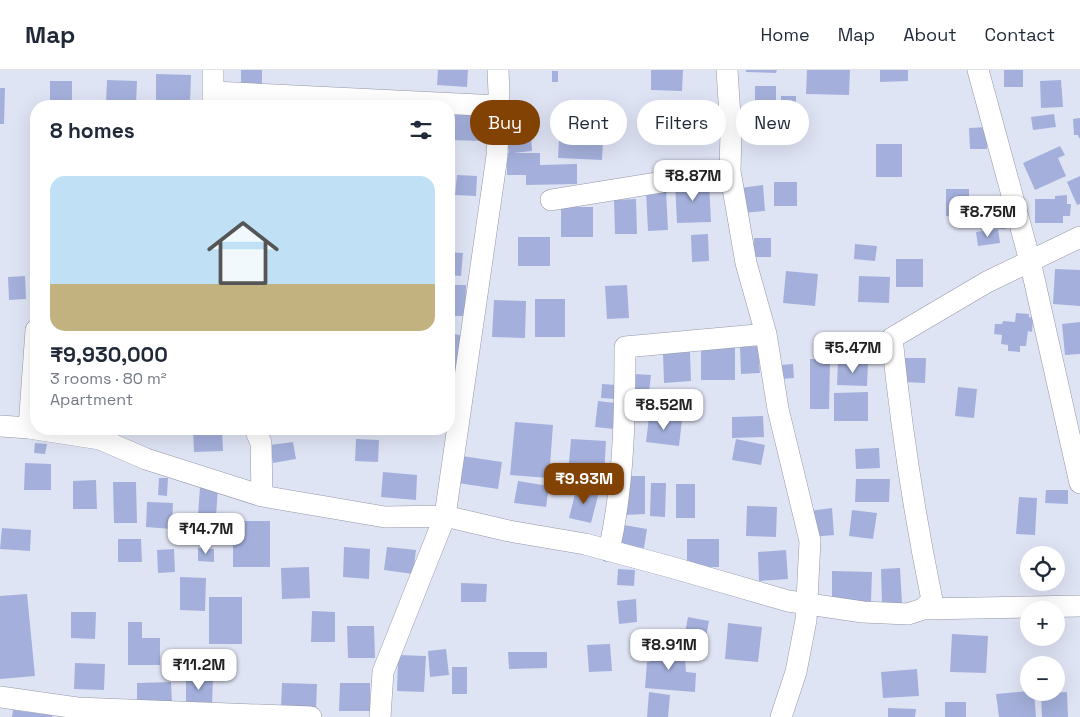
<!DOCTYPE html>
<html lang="en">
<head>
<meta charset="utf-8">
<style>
	body { margin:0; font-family:"Space Grotesk",sans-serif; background:#f2f2f3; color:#1f2937; height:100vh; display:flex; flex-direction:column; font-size:19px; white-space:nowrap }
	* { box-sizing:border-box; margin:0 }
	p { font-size:16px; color:#747a83 }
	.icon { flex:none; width:28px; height:28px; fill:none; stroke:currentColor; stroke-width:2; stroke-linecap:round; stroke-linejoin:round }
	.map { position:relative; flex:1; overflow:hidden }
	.sheet { position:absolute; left:30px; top:30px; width:425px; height:335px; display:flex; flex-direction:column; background:#fff; border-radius:20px; box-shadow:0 5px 20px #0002 }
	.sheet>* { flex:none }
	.banner { position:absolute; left:470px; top:30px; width:475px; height:45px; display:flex; gap:10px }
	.controls { position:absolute; left:1020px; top:476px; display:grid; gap:10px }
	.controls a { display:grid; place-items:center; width:45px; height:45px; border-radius:50%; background:#fff; box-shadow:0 5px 20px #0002; font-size:25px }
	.price { position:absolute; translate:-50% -42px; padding:0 11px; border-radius:10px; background:#fff; color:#222; font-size:16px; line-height:32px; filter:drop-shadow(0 1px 2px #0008) }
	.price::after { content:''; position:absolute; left:50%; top:30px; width:15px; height:11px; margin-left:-8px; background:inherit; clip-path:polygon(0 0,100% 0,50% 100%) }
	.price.selected { background:#814203; color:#fff }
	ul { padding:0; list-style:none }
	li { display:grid; align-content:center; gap:10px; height:265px; padding:0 20px }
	li span { display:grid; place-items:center; height:155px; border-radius:15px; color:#555 }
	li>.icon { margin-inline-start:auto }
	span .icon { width:90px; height:90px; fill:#fffc; stroke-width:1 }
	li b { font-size:21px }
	h2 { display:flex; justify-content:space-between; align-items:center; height:60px; padding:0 20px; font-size:21px }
	.tag { padding:0 18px; border-radius:22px; background:#fff; box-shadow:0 5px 20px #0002; font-size:18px; line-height:45px }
	.tag.selected { background:#814203; color:#fff }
	header { display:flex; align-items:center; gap:30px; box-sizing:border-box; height:70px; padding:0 25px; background:#fff; border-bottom:1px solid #e0e1e3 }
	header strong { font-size:24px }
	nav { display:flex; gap:28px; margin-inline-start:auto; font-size:18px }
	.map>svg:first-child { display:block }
	.building { fill:#a4b0db }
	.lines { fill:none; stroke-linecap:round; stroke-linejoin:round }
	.minor-casing { stroke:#9397a6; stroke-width:22 }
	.minor { stroke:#fff; stroke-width:21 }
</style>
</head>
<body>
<header>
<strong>Map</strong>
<nav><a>Home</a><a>Map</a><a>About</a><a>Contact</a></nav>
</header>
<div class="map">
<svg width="1080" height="647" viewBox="0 0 1080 647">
	<rect width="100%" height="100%" fill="#dfe4f5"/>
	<!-- building -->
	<path class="building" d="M241,0H262V16H241Z
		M438,0H468L467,17L437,15Z
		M651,0H683L682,21L651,20Z
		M746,0H777L776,3L746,2Z
		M807,0H850L849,25L806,24Z
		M880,0H908V11L880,12Z
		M1004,0H1023V17H1004Z
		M552,1H558V12H552Z
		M156,4L191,5L190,34H156Z
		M107,10L137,11L136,34L106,33Z
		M1061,10L1063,37L1041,38L1040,11Z
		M50,11H72V36H50Z
		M755,16H776V43H755Z
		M0,18H5L4,54H0Z
		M781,26H796V49H781Z
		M561,34L605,36L602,90L558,88Z
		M451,43L483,45L482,71L449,70Z
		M1054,44L1056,57L1033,60L1031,47Z
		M1080,48V68H1079L1078,65H1074L1073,49Z
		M530,52L532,81L513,83H540V95L577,94V114L526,115V105H507V83H509L506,55Z
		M987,57V79H970L969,58Z
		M876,74H902V107H876Z
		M1060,76L1065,85L1058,88L1066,106L1035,120L1023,93Z
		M457,105L477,106L476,126L455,125Z
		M1080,106V134L1077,135L1067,112Z
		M709,111L711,152L677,153L675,113Z
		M774,112H797V136H774Z
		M763,115L765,141L743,143L740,118Z
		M946,119H969V146H946Z
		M666,120L668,160L648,161L646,121Z
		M1067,125V134H1071L1070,146H1063V153H1035V129H1055V126Z
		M636,129L637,164H615L614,130Z
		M983,133H1006V159L983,158Z
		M561,137H593V167H561Z
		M998,159L1000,173L978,176L976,162Z
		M708,164L709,191L692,192L691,165Z
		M518,167H550V196H518Z
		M754,168H771V187H754Z
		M855,174L877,176L875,191L854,189Z
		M449,182L463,183L461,206L449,205Z
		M896,189H923V217H896Z
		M1055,199L1080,200V236L1053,234Z
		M786,201L818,204L815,236L783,233Z
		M25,206L26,229L9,230L8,207Z
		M859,206L890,207L889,233L858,232Z
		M449,215H466L465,246H449Z
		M627,215L629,248L607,249L605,216Z
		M535,229H565V267H535Z
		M494,230L526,231L525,268L492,267Z
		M1016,243L1029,244V247L1033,248L1032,262L1028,261L1026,276H1020V282L1008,281V275L1001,274L1002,265L994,264L995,254H1002L1003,251L1015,252Z
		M1080,252V284L1065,285L1062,254Z
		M449,263L464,266L457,304L449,303Z
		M701,276H735V310H701Z
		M758,276L760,303L741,304L740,277Z
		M690,282L691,311L664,313L663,283Z
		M904,288H926L925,313L903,312Z
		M810,289L830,290L829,339H810Z
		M838,292L868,293L867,316L837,315Z
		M793,294L794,308L781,309L780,295Z
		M635,304L651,305L648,330L633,329Z
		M602,314L617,315L616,329L601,328Z
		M958,317L977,319L974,348L955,346Z
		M868,322V351H834V323Z
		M598,331L616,333L614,359L595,357Z
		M763,346L764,367L732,368V347Z
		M649,347L682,350L679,376L646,372Z
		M515,352L553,355L549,408L510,405Z
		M193,359H222L223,381L194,382Z
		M356,369L379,370L378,392L355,391Z
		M571,369L606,371L604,407L568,405Z
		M736,369L765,375L761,395L732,390Z
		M293,372L296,389L273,393L270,375Z
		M35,373L47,374L45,384L34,383Z
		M879,378L880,398L856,399L855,379Z
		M462,386L502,392L498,419L458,413Z
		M25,393L51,394V420H24Z
		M383,402L417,405L416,430L381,427Z
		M625,406H645V444L625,445Z
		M159,408H168L167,426L158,425Z
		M856,409H890L889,432H855Z
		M96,410L97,439H73V411Z
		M518,411L549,416L546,437L514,433Z
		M113,412H136L137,453H114Z
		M651,413H666L665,447L650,446Z
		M676,414H695V448H676Z
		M577,416L599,422L591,453L569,448Z
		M200,417L218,418L216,446L198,445Z
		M1046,420H1068V434L1045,433Z
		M1019,427L1037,428L1035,465L1016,464Z
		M147,432L173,433L172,459L146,457Z
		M747,436L777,437L776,467L746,466Z
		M832,438L834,465L812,467L809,441Z
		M852,440L877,443L873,469L849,466Z
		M233,451H270V497H233Z
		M209,452L211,474L193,475L192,464L180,465V454Z
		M618,454L647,459L644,478L615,474Z
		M2,458L31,460L30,481L0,479Z
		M118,469H141L142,492H118Z
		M687,469H719V497H687Z
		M344,477L370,479L369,509L343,507Z
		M387,477L416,480L413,504L384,500Z
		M198,478L214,479V492L198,491Z
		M174,479L175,502L158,503L157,480Z
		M786,480L788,509L759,511L758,482Z
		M309,497L310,528L282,529L281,498Z
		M900,498L902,533L882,534L881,499Z
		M618,499L635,500L634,516L617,515Z
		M832,501L872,502L871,532L832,531Z
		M180,507L206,508L205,541L180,540Z
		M461,513L487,514L486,532H461Z
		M27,524L35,606L0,609V526Z
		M209,527H242V574H209Z
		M636,529L637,552L619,554L617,531Z
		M312,541L335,542V572H311Z
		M71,542H96L95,569L71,568Z
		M688,547L709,551L703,583L682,579Z
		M128,552H142V568H160V595H128Z
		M728,553L762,557L758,592L725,589Z
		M347,556H374L375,588H348Z
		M952,564L988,566L986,603L950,602Z
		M661,572L675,573L674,582H678L677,588H685L686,602L696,603L695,622L645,618L647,592H650V586H657L658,581H660Z
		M610,574L612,601L589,602L587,575Z
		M446,579L449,605L430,607L428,581Z
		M508,582H547V598L509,599Z
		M398,585L426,586L424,622L397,621Z
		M75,593L105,594L104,620L74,619Z
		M452,597H467V624H452Z
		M917,599L919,626L883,628L881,602Z
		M186,606L213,607L212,636H186Z
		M171,612L172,633L137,634V613Z
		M282,613L317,614L316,640L281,638Z
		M340,613H370V641H339Z
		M1029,621L1034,622L1036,647H999L996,624Z
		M649,622L670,625L668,647H647Z
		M1067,622L1068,647H1042L1041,624Z
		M945,632H966V647H945Z
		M888,638L916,639L915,647H888Z
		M13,640L52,645V647H12Z"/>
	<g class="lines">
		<defs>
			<path id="minor" d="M727,0L731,61L730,101L746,193L766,264L778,339L810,471L806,550L796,602L781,647
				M978,0L1030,191L1080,413
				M213,22L499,36
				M213,35V0
				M551,130L730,101
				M0,356L29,358L100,369L146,389L262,426L385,447L445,446L509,461L585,474L674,498L788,531L863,542L908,544L923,539L932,530C914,443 901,356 892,268L987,212L1080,167
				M29,358L36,260
				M255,359L261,373L262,426
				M609,481C624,414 625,345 625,277L766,264
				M923,539L1080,536
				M0,627L77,638L311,647
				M380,647L383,602L445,446L497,86L499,23L498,0"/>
		</defs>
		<!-- minor casing -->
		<use href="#minor" class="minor-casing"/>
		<!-- minor -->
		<use href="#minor" class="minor"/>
	</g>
</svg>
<div class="controls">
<a><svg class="icon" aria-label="locate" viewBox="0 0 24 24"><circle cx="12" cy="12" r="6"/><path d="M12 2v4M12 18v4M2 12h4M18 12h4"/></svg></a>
<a>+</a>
<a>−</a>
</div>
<b class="price" style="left:693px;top:132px">₹8.87M</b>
<b class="price" style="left:988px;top:168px">₹8.75M</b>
<b class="price" style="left:853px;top:304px">₹5.47M</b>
<b class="price" style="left:664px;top:361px">₹8.52M</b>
<b class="price selected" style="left:584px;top:435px">₹9.93M</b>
<b class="price" style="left:206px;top:485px">₹14.7M</b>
<b class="price" style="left:669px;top:601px">₹8.91M</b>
<b class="price" style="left:199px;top:621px">₹11.2M</b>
<div class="banner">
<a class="tag selected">Buy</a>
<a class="tag">Rent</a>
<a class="tag">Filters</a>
<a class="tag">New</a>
</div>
<section class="sheet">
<h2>8 homes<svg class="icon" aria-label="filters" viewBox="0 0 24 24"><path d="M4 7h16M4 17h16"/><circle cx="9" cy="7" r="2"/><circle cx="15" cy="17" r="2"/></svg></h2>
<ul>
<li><span style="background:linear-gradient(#bfe0f5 70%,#c2b280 0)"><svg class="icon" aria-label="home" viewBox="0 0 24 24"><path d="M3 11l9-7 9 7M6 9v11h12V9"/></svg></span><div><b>₹9,930,000</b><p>3 rooms · 80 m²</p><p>Apartment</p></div></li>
</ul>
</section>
</div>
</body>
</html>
